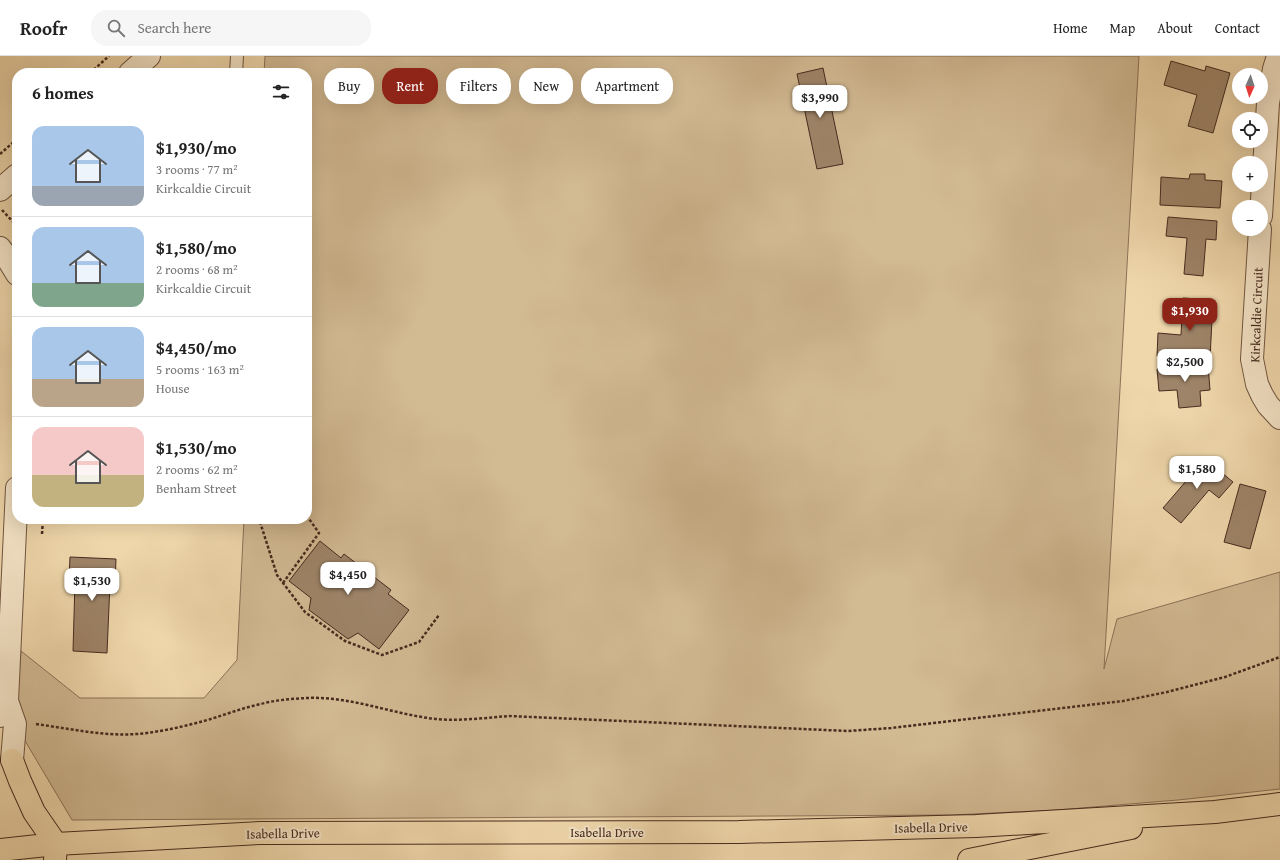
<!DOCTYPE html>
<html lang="en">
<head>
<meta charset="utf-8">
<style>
	body { margin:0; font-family:"Gentium Book Plus",serif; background:#f6f6f6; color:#222; height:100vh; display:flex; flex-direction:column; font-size:15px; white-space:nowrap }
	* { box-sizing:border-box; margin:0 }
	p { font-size:13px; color:#767676 }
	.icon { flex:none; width:22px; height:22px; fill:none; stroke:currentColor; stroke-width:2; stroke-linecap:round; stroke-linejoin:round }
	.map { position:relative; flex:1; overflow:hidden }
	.drawer { position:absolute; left:12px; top:12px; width:300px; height:456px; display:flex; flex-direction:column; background:#fff; border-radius:16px; box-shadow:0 4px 16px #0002 }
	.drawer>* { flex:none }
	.hud { position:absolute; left:324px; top:12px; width:380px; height:36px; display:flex; gap:8px }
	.needle { width:26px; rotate:183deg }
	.buttons { position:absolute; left:1232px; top:12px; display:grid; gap:8px }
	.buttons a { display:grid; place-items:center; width:36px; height:36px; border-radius:50%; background:#fff; box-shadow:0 4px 16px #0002; font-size:20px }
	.price { position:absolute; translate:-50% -34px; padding:0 9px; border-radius:8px; background:#fff; color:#222; font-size:13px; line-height:26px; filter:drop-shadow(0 1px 2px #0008) }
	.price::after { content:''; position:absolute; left:50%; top:24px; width:12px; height:9px; margin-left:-6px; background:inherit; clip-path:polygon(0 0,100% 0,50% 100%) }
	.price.current { background:#8f2418; color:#fff }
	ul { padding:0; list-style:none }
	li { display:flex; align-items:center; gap:12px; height:100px; padding:0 20px }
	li+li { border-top:1px solid #e0e0e0 }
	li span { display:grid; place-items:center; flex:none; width:112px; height:80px; border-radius:12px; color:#555 }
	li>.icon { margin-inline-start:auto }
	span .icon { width:48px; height:48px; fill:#fffc; stroke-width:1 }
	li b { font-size:17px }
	h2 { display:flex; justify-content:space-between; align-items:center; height:48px; padding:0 20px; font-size:17px }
	.chip { padding:0 14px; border-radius:16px; background:#fff; box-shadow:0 4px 16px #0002; font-size:14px; line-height:36px }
	.chip.current { background:#8f2418; color:#fff }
	header { display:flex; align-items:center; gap:24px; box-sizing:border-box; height:56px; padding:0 20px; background:#fff; border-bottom:1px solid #e0e0e0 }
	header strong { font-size:19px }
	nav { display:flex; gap:22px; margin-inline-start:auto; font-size:14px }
	.search { width:280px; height:36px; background:#f6f6f6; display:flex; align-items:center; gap:10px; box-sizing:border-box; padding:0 14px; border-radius:16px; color:#767676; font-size:15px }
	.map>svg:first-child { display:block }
	.green { fill:#d2ba93; stroke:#8c7259 }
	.building { fill:#9e8468; stroke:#462b1f }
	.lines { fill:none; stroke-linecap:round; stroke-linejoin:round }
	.lane-casing { stroke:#705642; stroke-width:14 }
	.street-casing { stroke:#705642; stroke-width:24 }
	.primary-casing { stroke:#462b1f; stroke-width:24 }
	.path { stroke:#462b1f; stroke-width:2.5; stroke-dasharray:3 2; stroke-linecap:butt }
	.lane { stroke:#f5e5c8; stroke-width:12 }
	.street { stroke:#f5e5c8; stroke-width:22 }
	.primary { stroke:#efd7ab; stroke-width:22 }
	.labels { text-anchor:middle; stroke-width:4; stroke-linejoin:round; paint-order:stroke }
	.street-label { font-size:13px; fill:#462b1f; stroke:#f5e5c8 }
</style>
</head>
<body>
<header>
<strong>Roofr</strong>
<div class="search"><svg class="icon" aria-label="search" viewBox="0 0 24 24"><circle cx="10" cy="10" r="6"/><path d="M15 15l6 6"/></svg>Search here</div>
<nav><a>Home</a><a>Map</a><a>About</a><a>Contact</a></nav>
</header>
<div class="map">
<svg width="1280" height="804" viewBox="0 0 1280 804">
	<rect width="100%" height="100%" fill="#efd7ab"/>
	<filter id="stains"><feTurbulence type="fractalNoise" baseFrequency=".005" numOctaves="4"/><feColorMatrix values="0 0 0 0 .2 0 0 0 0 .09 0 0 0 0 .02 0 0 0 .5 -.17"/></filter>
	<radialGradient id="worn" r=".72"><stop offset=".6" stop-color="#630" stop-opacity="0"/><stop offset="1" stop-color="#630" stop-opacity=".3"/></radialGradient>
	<!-- green -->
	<path class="green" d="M265,0H1139L1104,613L1117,563L1280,516V733L1178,744L1057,754L952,759L72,764L15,668L21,595L80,642H204L237,604L244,463H307V17H264Z"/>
	<!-- building -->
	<path class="building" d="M1171,5L1205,15L1206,10L1230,17L1213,77L1188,70L1197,39L1164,29Z
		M823,12L843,108L817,113L797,18Z
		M1190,118H1205V124L1222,125L1220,152L1160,149L1161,121L1189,123Z
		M1168,161L1217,165L1216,184L1206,183L1203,220L1184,218L1187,182L1166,180Z
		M1183,242L1213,244L1210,303L1157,300L1158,277L1181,279Z
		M1208,309L1210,334L1200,335L1201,350L1179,352L1177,334L1159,335L1157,313Z
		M1205,403L1233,426L1219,442L1209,434L1181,467L1163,452Z
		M1240,428L1266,435L1250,493L1224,486Z
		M320,485L341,502L344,498L391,534L388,538L409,554L379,593L358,577L348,583L309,554L311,542L289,525Z
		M70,501L116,503L115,527H110L107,597L73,595L75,525L69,524Z"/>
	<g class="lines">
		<defs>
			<path id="lane" d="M236,17L237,0"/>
			<path id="street" d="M130,17L149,0
				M0,134L17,119
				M1261,160L1268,47L1274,13L1278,0
				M1260,173L1252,303L1257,328L1262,339L1268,349L1280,362
				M0,192L6,200L17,218
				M7,645L15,668L12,704
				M0,660L7,645L17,432"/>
			<path id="primary" d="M12,704L20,725L34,756L56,788L55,804
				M0,794L56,788L260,777L739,776L976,770L1215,756L1280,748
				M969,804L1131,772"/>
		</defs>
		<!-- lane casing -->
		<use href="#lane" class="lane-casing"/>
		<!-- street casing -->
		<use href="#street" class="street-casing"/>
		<!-- primary casing -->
		<use href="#primary" class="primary-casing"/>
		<!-- path -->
		<path class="path" d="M90,17L109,0
			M0,98L17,83
			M2,154L17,170
			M230,463L260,466L277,519L305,556L345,585L382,599L419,586L439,559
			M42,478L43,463
			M283,527L319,477L307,460
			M36,668C73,673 109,682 147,677C162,675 177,672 192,668C215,663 237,653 261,648C275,644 291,643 306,642C348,640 387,656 428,662C454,666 483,662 509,660L848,675L891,672L1123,645L1167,636L1225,621L1280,601"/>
		<!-- lane -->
		<use href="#lane" class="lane"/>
		<!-- street -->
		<use href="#street" class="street"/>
		<!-- primary -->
		<use href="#primary" class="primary"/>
	</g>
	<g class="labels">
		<!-- street labels -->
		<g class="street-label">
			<text transform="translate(1256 259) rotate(-88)" y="5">Kirkcaldie Circuit</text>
			<text transform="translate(931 771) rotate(-1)" y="5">Isabella Drive</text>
			<text x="607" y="781">Isabella Drive</text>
			<text transform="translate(283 777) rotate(-1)" y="5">Isabella Drive</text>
		</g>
	</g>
	<rect width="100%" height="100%" filter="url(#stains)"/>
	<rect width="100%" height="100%" fill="url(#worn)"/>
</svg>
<div class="buttons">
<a><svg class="needle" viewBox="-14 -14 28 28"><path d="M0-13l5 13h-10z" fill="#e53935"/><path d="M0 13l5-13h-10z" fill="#767676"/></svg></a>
<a><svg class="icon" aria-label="locate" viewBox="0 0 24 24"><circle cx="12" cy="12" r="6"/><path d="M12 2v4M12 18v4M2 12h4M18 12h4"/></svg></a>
<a>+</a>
<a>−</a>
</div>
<b class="price" style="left:820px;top:63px">$3,990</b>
<b class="price current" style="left:1190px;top:276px">$1,930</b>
<b class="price" style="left:1185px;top:327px">$2,500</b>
<b class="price" style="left:1197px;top:434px">$1,580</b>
<b class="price" style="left:348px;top:540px">$4,450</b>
<b class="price" style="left:92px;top:546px">$1,530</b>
<div class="hud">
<a class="chip">Buy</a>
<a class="chip current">Rent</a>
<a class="chip">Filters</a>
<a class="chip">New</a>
<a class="chip">Apartment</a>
</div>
<section class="drawer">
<h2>6 homes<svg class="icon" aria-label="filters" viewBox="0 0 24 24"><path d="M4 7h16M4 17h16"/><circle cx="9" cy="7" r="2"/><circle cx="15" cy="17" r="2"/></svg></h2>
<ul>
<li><span style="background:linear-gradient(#a9c7e8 75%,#9aa5b1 0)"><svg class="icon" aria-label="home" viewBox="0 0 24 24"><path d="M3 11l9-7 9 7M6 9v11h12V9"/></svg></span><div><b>$1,930/mo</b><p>3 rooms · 77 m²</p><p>Kirkcaldie Circuit</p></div></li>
<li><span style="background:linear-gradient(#a9c7e8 70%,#7fa58c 0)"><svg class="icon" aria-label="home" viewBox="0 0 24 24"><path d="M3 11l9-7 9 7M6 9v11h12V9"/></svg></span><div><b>$1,580/mo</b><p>2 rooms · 68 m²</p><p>Kirkcaldie Circuit</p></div></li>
<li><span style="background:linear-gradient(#a9c7e8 65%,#b9a48a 0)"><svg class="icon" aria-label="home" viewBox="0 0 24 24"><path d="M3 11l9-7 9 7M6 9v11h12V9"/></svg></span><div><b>$4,450/mo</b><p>5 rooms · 163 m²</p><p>House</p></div></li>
<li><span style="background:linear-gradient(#f6c9c9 60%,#c2b280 0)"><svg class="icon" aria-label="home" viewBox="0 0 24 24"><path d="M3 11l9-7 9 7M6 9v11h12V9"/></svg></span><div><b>$1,530/mo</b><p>2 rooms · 62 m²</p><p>Benham Street</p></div></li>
</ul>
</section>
</div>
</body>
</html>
